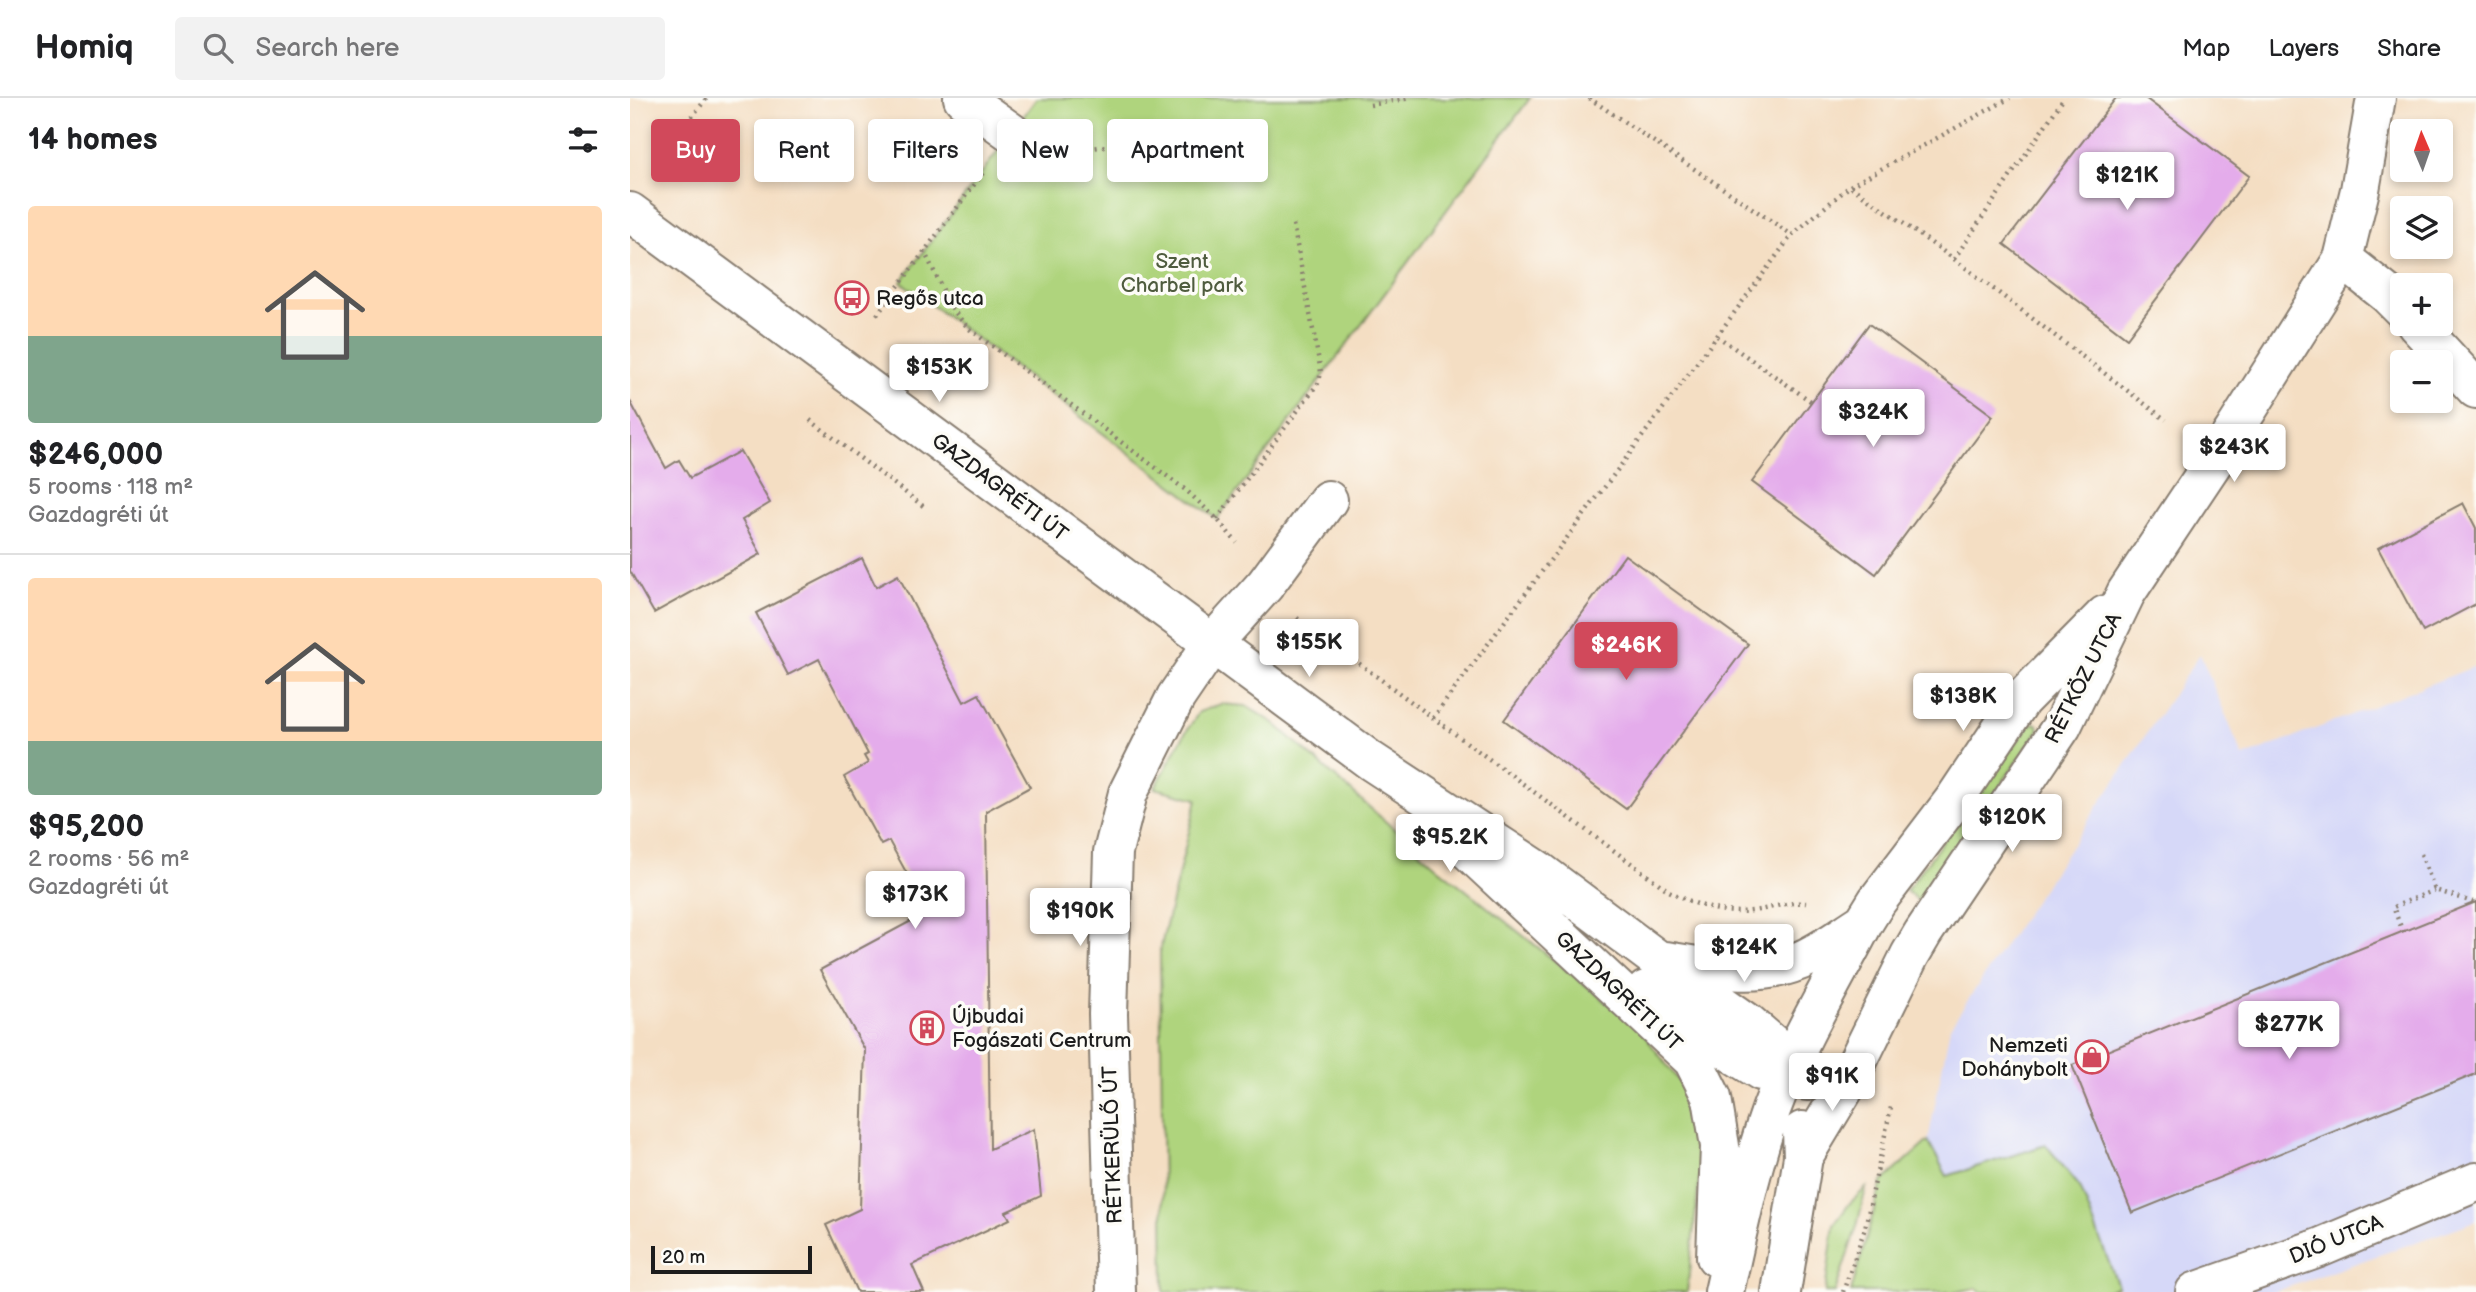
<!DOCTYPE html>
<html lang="en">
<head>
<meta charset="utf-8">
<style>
	body { margin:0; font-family:"Balsamiq Sans",sans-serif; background:#f2f2f2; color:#202124; height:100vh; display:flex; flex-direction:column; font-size:26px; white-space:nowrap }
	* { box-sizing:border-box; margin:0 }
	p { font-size:23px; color:#757577 }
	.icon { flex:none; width:38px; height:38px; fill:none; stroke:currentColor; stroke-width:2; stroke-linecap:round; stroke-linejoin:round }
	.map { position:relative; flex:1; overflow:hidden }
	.panel { display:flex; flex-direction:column; background:#fff; width:630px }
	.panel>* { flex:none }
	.top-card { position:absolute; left:21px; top:21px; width:665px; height:63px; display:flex; gap:14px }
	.needle { width:46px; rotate:358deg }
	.buttons { position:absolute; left:1760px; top:21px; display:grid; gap:14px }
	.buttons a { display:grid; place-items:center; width:63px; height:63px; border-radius:7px; background:#fff; box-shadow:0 4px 10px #0003; font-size:35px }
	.scale { position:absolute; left:21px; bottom:18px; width:161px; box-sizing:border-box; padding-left:7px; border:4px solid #1c1c1c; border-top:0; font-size:19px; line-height:24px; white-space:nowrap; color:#1c1c1c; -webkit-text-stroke:5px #fdfcf7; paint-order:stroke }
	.price { position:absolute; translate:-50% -60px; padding:0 16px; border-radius:7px; background:#fff; color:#222; font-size:23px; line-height:46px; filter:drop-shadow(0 2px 4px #0008) }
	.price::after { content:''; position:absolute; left:50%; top:42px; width:21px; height:16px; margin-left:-10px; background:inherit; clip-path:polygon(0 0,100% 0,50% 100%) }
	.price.current { background:#d1495b; color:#fff }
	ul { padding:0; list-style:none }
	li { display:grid; align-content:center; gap:14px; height:371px; padding:0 28px }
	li+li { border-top:2px solid #e0e0e0 }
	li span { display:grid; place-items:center; height:217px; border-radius:7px; color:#555 }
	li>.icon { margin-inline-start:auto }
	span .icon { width:126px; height:126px; fill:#fffc; stroke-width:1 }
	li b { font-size:30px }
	h2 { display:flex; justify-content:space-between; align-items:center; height:84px; padding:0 28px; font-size:30px }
	.tag { padding:0 24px; border-radius:7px; background:#fff; box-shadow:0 4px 10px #0003; font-size:24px; line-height:63px }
	.tag.current { background:#d1495b; color:#fff }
	header { display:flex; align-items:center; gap:42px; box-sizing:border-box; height:98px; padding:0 35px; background:#fff; border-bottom:2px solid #e0e0e0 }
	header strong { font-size:33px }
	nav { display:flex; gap:38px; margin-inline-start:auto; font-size:24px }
	.search { width:490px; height:63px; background:#f2f2f2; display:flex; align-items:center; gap:18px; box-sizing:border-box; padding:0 24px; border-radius:7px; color:#757577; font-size:26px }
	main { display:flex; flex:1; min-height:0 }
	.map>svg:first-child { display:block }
	.built { fill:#d6d8f8 }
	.green { fill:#afd47d; stroke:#66784c; stroke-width:2 }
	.building { fill:#e4aceb }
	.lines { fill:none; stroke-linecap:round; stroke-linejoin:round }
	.minor-casing { stroke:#887d70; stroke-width:42 }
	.path { stroke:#887d70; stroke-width:4.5; stroke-dasharray:2 5; stroke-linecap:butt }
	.minor { stroke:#fff; stroke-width:38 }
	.labels { text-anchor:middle; stroke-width:7; stroke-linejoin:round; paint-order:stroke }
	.park-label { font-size:21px; fill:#4f5c3e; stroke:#fdfcf7 }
	.poi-label { font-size:21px; fill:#1c1c1c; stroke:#fdfcf7; text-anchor:start }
	.street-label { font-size:21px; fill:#1c1c1c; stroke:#fdfcf7 }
</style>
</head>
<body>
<header>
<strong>Homiq</strong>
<div class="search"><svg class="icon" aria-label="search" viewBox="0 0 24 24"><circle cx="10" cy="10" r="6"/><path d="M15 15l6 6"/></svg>Search here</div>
<nav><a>Map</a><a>Layers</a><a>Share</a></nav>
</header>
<main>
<section class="panel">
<h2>14 homes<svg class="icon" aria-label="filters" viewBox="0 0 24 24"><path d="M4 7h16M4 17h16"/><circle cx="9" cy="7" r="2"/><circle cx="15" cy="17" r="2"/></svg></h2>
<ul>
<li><span style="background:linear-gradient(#ffd9b3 60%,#7fa58c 0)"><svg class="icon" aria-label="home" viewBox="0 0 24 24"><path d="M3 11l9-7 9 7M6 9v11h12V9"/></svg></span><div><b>$246,000</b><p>5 rooms · 118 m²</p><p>Gazdagréti út</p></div></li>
<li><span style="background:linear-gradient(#ffd9b3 75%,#7fa58c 0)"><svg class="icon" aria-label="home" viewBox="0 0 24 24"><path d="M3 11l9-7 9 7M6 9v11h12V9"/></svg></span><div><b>$95,200</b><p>2 rooms · 56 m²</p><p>Gazdagréti út</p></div></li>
</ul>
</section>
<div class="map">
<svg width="1846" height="1194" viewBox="0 0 1846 1194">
	<rect width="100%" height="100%" fill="#fdfcf7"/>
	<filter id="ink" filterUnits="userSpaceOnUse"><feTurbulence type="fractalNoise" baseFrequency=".0143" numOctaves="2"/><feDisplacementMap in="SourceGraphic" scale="14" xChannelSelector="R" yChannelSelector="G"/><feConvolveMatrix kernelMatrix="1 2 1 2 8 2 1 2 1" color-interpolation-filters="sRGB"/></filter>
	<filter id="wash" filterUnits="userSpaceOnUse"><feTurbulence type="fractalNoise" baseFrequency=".00686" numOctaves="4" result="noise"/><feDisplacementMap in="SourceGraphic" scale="28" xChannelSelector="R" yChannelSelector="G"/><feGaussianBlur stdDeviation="1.57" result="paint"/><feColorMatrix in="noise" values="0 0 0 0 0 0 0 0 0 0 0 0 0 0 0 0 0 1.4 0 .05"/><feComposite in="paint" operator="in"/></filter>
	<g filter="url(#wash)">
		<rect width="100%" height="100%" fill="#f4dec3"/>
		<!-- built -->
		<path class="built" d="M1570,556L1613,659L1846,568V1123L1644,1194H1491L1450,1089L1317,1078L1298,1043L1320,929Z"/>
		<!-- green -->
		<path class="green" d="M407,0H900L587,421L271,184Z
			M591,606L616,608L644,625L807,769L1008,929L1064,1003L1073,1046L1057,1194H534L530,852L567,701L525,690L554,637L569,614Z
			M1401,625L1407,626L1409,629L1408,633L1290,804L1276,793Z
			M1298,1043L1317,1078L1416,1047L1450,1089L1488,1188L1476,1194H1350L1347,1190L1325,1194H1221L1252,1084Z
			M1236,1090L1227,1128L1205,1194H1195L1204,1127L1220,1105Z"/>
		<g id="blocks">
			<!-- building -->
			<path class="building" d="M1486,0H1515L1619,78L1497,240L1374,146Z
				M1239,226L1363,318L1246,476L1122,384Z
				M0,303L36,370L49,362L60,380L110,353L140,405L112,422L131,456L24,515L0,473Z
				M1833,405L1846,430V506L1793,534L1748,450Z
				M995,457L1118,546L996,711L874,622Z
				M232,460L246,489L268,477L334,604L349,596L400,689L356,713L360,1051L404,1031L411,1098L376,1114L380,1121L282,1167L294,1194H227L196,1127L230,1111L235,952L190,872L298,814L259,743L251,747L214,679L238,665L234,658L238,656L189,561L158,577L126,515Z
				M1846,804V976L1502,1115L1442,967Z"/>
		</g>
	</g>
	<g filter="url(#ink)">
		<use href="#blocks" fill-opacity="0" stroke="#887d70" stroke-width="2"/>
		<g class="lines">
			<defs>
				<path id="minor" d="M333,0L382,35
					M0,114L741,663L909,773L1028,862L1118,925L1161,962L1214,991
					M1713,161L1757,196L1773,212
					M1786,226L1846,291
					M825,740L1063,962L1082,1000L1090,1048L1086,1159
					M1036,863C1080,870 1126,881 1169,863C1192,854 1213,837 1234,824
					M1016,892L1102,955L1131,973L1177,983
					M1173,1059L1214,991L1280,857L1293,835L1432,628L1496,495L1604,333L1713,161L1730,92L1746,0
					M486,1194L478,916L483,754L498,695L546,599L582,546L635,487L698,402
					M1094,1194C1108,1133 1120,1071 1141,1012C1165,946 1202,886 1234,824L1247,803L1324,702L1391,602L1475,517
					M1151,1194L1173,1059L1172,1033
					M1565,1194L1689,1150L1846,1084"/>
			</defs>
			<!-- minor casing -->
			<use href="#minor" class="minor-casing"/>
			<!-- path -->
			<path class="path" d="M959,0L1162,137L1220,88L1324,161L1434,0
				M740,7L781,0
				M424,55L552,38
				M31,57L77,0
				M1220,88L1380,0
				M294,153L323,212L338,230L557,393L587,421L607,445
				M1324,161L1536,322
				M247,217L355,72
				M1087,238L1182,304
				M180,322L297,411
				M587,421L689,284L691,274L663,126
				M667,520L1039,793C1066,807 1091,817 1122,813C1141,811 1157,803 1176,805
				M803,620L1162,137
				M1791,756L1805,792L1846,805
				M1773,834L1763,809L1805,792
				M1213,1194L1235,1130L1261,1009"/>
			<!-- minor -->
			<use href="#minor" class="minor"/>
		</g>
	</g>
	<!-- icons -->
	<defs>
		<symbol id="bus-ring" viewBox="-11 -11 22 22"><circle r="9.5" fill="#fdfcf7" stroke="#d1495b" stroke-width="1.5"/><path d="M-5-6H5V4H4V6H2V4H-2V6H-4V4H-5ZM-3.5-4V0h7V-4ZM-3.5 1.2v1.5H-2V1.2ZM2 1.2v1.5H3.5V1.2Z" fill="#d1495b"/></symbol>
		<symbol id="building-ring" viewBox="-11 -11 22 22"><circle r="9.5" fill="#fdfcf7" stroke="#d1495b" stroke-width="1.5"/><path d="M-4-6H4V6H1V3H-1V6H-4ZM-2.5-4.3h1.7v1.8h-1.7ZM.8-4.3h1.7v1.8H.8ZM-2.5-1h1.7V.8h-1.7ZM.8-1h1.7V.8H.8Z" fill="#d1495b"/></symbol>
		<symbol id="shop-ring" viewBox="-11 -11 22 22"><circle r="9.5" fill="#fdfcf7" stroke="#d1495b" stroke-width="1.5"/><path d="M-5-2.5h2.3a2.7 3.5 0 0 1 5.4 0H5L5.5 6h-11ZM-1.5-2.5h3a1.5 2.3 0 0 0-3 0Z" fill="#d1495b"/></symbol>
	</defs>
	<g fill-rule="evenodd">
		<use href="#bus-ring" x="203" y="181" width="38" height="38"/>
		<use href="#building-ring" x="278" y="911" width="38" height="38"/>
		<use href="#shop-ring" x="1443" y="940" width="38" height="38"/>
	</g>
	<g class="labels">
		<!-- park labels -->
		<g class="park-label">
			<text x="552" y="170">Szent<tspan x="552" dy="24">Charbel park</tspan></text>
		</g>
		<!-- poi labels -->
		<g class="poi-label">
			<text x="246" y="207">Regős utca</text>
			<text x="322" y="925">Újbudai<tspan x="322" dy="24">Fogászati Centrum</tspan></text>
			<text x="1438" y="954" text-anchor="end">Nemzeti<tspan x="1438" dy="24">Dohánybolt</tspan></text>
		</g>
		<!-- street labels -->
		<g class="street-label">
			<text transform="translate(370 389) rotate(37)" y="7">GAZDAGRÉTI ÚT</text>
			<text transform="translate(1453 580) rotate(-63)" y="7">RÉTKÖZ UTCA</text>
			<text transform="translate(989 893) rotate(43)" y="7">GAZDAGRÉTI ÚT</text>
			<text transform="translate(482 1047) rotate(-92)" y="7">RÉTKERÜLŐ ÚT</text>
			<text transform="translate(1706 1141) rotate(-22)" y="7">DIÓ UTCA</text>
		</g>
	</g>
</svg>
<div class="buttons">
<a><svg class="needle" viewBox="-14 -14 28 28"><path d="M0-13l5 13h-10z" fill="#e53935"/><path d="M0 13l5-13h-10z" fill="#757577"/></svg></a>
<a><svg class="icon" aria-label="layers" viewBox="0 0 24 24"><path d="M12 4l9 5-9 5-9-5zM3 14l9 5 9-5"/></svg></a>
<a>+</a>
<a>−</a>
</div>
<div class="scale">20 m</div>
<b class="price" style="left:1497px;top:114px">$121K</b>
<b class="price" style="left:309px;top:306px">$153K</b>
<b class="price" style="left:1243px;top:351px">$324K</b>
<b class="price" style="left:1604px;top:386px">$243K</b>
<b class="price" style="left:679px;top:581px">$155K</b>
<b class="price current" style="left:996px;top:584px">$246K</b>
<b class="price" style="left:1333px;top:635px">$138K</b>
<b class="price" style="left:1382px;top:756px">$120K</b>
<b class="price" style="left:820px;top:776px">$95.2K</b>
<b class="price" style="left:285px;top:833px">$173K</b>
<b class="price" style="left:450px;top:850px">$190K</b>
<b class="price" style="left:1114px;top:886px">$124K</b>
<b class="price" style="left:1659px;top:963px">$277K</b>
<b class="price" style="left:1202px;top:1015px">$91K</b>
<div class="top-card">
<a class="tag current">Buy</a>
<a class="tag">Rent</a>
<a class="tag">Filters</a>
<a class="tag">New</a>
<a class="tag">Apartment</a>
</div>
</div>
</main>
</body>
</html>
